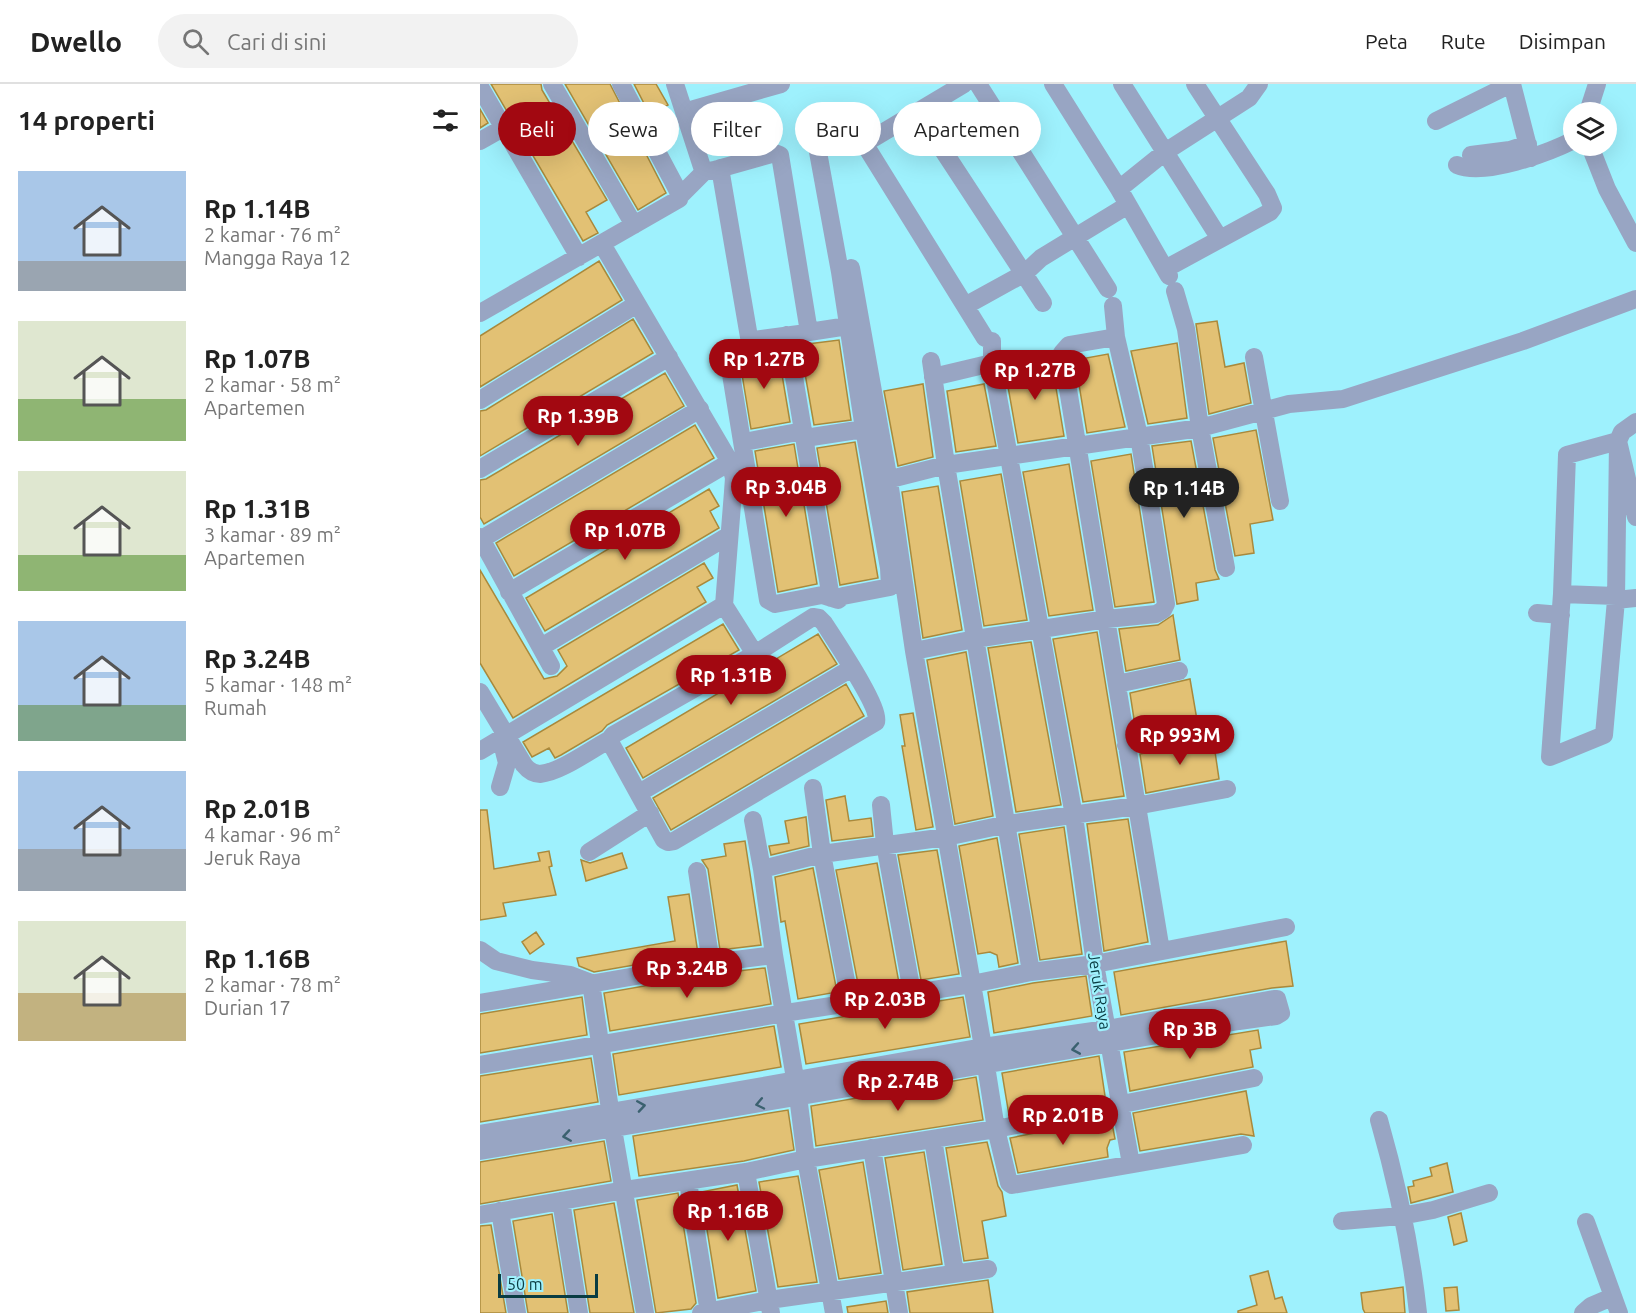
<!DOCTYPE html>
<html lang="id">
<head>
<meta charset="utf-8">
<style>
	body { margin:0; font-family:Ubuntu,sans-serif; background:#f2f2f2; color:#222; height:100vh; display:flex; flex-direction:column; font-size:22px; white-space:nowrap }
	* { box-sizing:border-box; margin:0 }
	p { font-size:20px; color:#767676 }
	.icon { flex:none; width:33px; height:33px; fill:none; stroke:currentColor; stroke-width:2; stroke-linecap:round; stroke-linejoin:round }
	.map { position:relative; flex:1; overflow:hidden }
	.side { display:flex; flex-direction:column; background:#fff; width:480px }
	.side>* { flex:none }
	.banner { position:absolute; left:18px; top:18px; width:570px; height:54px; display:flex; gap:12px }
	.fabs { position:absolute; left:1083px; top:18px; display:grid; gap:12px }
	.fabs a { display:grid; place-items:center; width:54px; height:54px; border-radius:50%; background:#fff; box-shadow:0 6px 24px #0002; font-size:30px }
	.scale { position:absolute; left:18px; bottom:15px; width:100px; box-sizing:border-box; padding-left:6px; border:3px solid #093c42; border-top:0; font-size:16px; line-height:21px; white-space:nowrap; color:#093c42; -webkit-text-stroke:4px #9ef1fd; paint-order:stroke }
	.price { position:absolute; translate:-50% -51px; padding:0 14px; border-radius:21px; background:#a20811; color:#fff; font-size:20px; line-height:39px; filter:drop-shadow(0 2px 3px #0008) }
	.price::after { content:''; position:absolute; left:50%; top:36px; width:18px; height:14px; margin-left:-9px; background:inherit; clip-path:polygon(0 0,100% 0,50% 100%) }
	.price.selected { background:#222; color:#fff }
	ul { padding:0; list-style:none }
	li { display:flex; align-items:center; gap:18px; height:150px; padding:0 18px }
	li span { display:grid; place-items:center; flex:none; width:168px; height:120px; border-radius:0px; color:#555 }
	li>.icon { margin-inline-start:auto }
	span .icon { width:72px; height:72px; fill:#fffc; stroke-width:1 }
	li b { font-size:26px }
	h2 { display:flex; justify-content:space-between; align-items:center; height:72px; padding:0 18px; font-size:26px }
	.tag { padding:0 21px; border-radius:27px; background:#fff; box-shadow:0 6px 24px #0002; font-size:21px; line-height:54px }
	.tag.selected { background:#a20811; color:#fff }
	header { display:flex; align-items:center; gap:36px; box-sizing:border-box; height:84px; padding:0 30px; background:#fff; border-bottom:2px solid #e0e0e0 }
	header strong { font-size:28px }
	nav { display:flex; gap:33px; margin-inline-start:auto; font-size:21px }
	.search { width:420px; height:54px; background:#f2f2f2; display:flex; align-items:center; gap:15px; box-sizing:border-box; padding:0 21px; border-radius:33px; color:#767676; font-size:22px }
	main { display:flex; flex:1; min-height:0 }
	.map>svg:first-child { display:block }
	.building { fill:#e2c174; stroke:#a9893c; stroke-width:1.5 }
	.lines { fill:none; stroke-linecap:round; stroke-linejoin:round }
	.minor { stroke:#98a5c3; stroke-width:18 }
	.oneway { stroke:#3b616f }
	.labels { text-anchor:middle; stroke-width:4.5; stroke-linejoin:round; paint-order:stroke }
	.street-label { font-size:16px; fill:#093c42; stroke:#9ef1fd }
</style>
</head>
<body>
<header>
<strong>Dwello</strong>
<div class="search"><svg class="icon" aria-label="search" viewBox="0 0 24 24"><circle cx="10" cy="10" r="6"/><path d="M15 15l6 6"/></svg>Cari di sini</div>
<nav><a>Peta</a><a>Rute</a><a>Disimpan</a></nav>
</header>
<main>
<section class="side">
<h2>14 properti<svg class="icon" aria-label="filters" viewBox="0 0 24 24"><path d="M4 7h16M4 17h16"/><circle cx="9" cy="7" r="2"/><circle cx="15" cy="17" r="2"/></svg></h2>
<ul>
<li><span style="background:linear-gradient(#a9c7e8 75%,#9aa5b1 0)"><svg class="icon" aria-label="home" viewBox="0 0 24 24"><path d="M3 11l9-7 9 7M6 9v11h12V9"/></svg></span><div><b>Rp 1.14B</b><p>2 kamar · 76 m²</p><p>Mangga Raya 12</p></div></li>
<li><span style="background:linear-gradient(#dfe7d0 65%,#8fb573 0)"><svg class="icon" aria-label="home" viewBox="0 0 24 24"><path d="M3 11l9-7 9 7M6 9v11h12V9"/></svg></span><div><b>Rp 1.07B</b><p>2 kamar · 58 m²</p><p>Apartemen</p></div></li>
<li><span style="background:linear-gradient(#dfe7d0 70%,#8fb573 0)"><svg class="icon" aria-label="home" viewBox="0 0 24 24"><path d="M3 11l9-7 9 7M6 9v11h12V9"/></svg></span><div><b>Rp 1.31B</b><p>3 kamar · 89 m²</p><p>Apartemen</p></div></li>
<li><span style="background:linear-gradient(#a9c7e8 70%,#7fa58c 0)"><svg class="icon" aria-label="home" viewBox="0 0 24 24"><path d="M3 11l9-7 9 7M6 9v11h12V9"/></svg></span><div><b>Rp 3.24B</b><p>5 kamar · 148 m²</p><p>Rumah</p></div></li>
<li><span style="background:linear-gradient(#a9c7e8 65%,#9aa5b1 0)"><svg class="icon" aria-label="home" viewBox="0 0 24 24"><path d="M3 11l9-7 9 7M6 9v11h12V9"/></svg></span><div><b>Rp 2.01B</b><p>4 kamar · 96 m²</p><p>Jeruk Raya</p></div></li>
<li><span style="background:linear-gradient(#dfe7d0 60%,#c2b280 0)"><svg class="icon" aria-label="home" viewBox="0 0 24 24"><path d="M3 11l9-7 9 7M6 9v11h12V9"/></svg></span><div><b>Rp 1.16B</b><p>2 kamar · 78 m²</p><p>Durian 17</p></div></li>
</ul>
</section>
<div class="map">
<svg width="1156" height="1229" viewBox="0 0 1156 1229">
	<rect width="100%" height="100%" fill="#9ef1fd"/>
	<!-- building -->
	<path class="building" d="M11,0H61L62,6L127,116L106,128L118,149L103,157Z
		M85,0H130L186,109L158,126Z
		M154,0H176L188,21L170,31Z
		M0,25L8,39L0,44Z
		M119,177L142,216L0,303V252Z
		M153,235L173,269L0,372V327L6,326Z
		M737,237L745,283L764,279L771,319L729,330L716,240Z
		M359,256L371,336L334,341L320,261Z
		M697,259L707,334L668,340L651,267Z
		M298,267L310,338L271,345L259,272Z
		M628,270L645,343L607,349L595,276Z
		M571,274L584,352L538,359L527,297L528,296L526,282Z
		M185,289L204,322L4,440L0,433V396L6,395Z
		M443,300L453,373L418,382L404,307Z
		M504,300L516,362L476,368L467,307Z
		M215,341L234,374L34,492L16,459Z
		M776,346L793,436L770,440L774,469L755,472L733,354Z
		M711,357L735,486L739,495L716,499L718,516L697,520L672,362Z
		M375,358L398,494L360,501L337,364Z
		M314,360L337,500L298,508L275,367Z
		M651,370L674,518L635,523L611,377Z
		M589,380L613,526L569,532L543,388Z
		M521,390L547,536L504,542L480,397Z
		M458,402L482,546L443,554L422,408Z
		M229,405L239,422L230,427L239,444L65,547L46,514Z
		M224,479L233,494L217,503L226,518L33,634L0,579V486L64,595L77,592L87,582L78,566Z
		M693,531L700,576L646,587L639,545L678,541Z
		M243,540L259,566L127,641L122,647L81,671L75,674L69,664L52,673L43,658Z
		M617,548L644,712L603,718L573,555Z
		M338,550L357,580L163,694L146,664Z
		M551,558L581,721L536,728L508,564Z
		M486,568L513,732L475,740L447,576Z
		M710,595L717,636L656,648L650,609Z
		M366,600L384,632L191,746L173,714Z
		M433,629L453,743L436,746L422,662H425L420,631Z
		M733,654L739,695L666,709L660,670Z
		M365,712L369,737L391,734L393,752L352,757L346,716Z
		M0,726H7L14,785L60,777L58,769L69,767L72,782L69,783L76,811L23,819L26,832L0,836Z
		M326,733L329,762L291,771L289,762L309,759L305,737Z
		M648,735L668,858L624,867L607,740Z
		M584,743L602,870L560,876L539,750Z
		M517,754L538,879L519,883L517,871L510,868L498,870L479,762Z
		M265,757L281,861L240,866L228,785L222,776L246,772L244,760Z
		M457,766L479,890L441,896L418,771Z
		M142,769L147,784L106,797L101,776L110,779Z
		M397,779L419,899L379,905L356,786Z
		M333,784L357,908L318,915L305,837L301,838L295,793Z
		M209,810L218,870L114,888L99,882L97,874L195,857L188,813Z
		M56,848L64,860L50,870L42,858Z
		M806,857L813,902L792,904L641,931L634,888Z
		M285,884L291,920L130,947L124,909L233,890Z
		M606,892L612,932L514,949L508,908L553,899Z
		M102,913L107,951L0,969V930Z
		M483,913L490,953L326,980L319,940Z
		M294,942L301,983L139,1011L133,970Z
		M778,946L781,964L770,966L773,983L650,1007L644,968Z
		M619,972L625,1012L529,1031L522,989Z
		M111,974L118,1018L0,1038V992Z
		M496,993L503,1036L336,1062L331,1022Z
		M766,1007L774,1052L761,1050L660,1067L653,1029Z
		M308,1026L314,1066L264,1077L159,1092L153,1052Z
		M631,1034L635,1055L630,1056L627,1064L628,1073L538,1089L530,1054Z
		M124,1057L131,1097L0,1120V1078Z
		M507,1058L518,1102L522,1108L526,1132L502,1137L508,1174L484,1177L466,1064Z
		M444,1068L462,1180L423,1186L405,1074Z
		M383,1078L401,1189L359,1195L339,1086Z
		M967,1079L973,1108L931,1119L928,1103L934,1102L933,1097L952,1092L950,1084Z
		M318,1092L337,1198L298,1203L279,1098Z
		M257,1101L276,1207L238,1214L221,1108Z
		M198,1109L216,1219L211,1225L176,1229L157,1116Z
		M134,1119L154,1229H110L94,1126Z
		M981,1129L987,1157L974,1161L968,1133Z
		M72,1130L88,1229H48L33,1137Z
		M11,1141L26,1229H0V1142Z
		M788,1187L795,1215L802,1213L807,1229H758V1227L777,1221L770,1192Z
		M508,1196L513,1229H430L427,1208Z
		M923,1203L925,1229H885L883,1225L881,1209Z
		M977,1203L979,1226L966,1227L964,1204Z
		M406,1217L408,1229H368L367,1223Z"/>
	<g class="lines">
		<!-- minor -->
		<path class="minor" d="M72,0L154,141
			M195,0L223,86L231,87L295,69L300,71L329,248L368,242
			M484,0L392,55L386,61L387,64L505,254
			M498,0L628,205
			M573,0L639,105L689,192
			M642,0L740,155
			M1032,0L1051,74
			M0,3L99,173
			M204,28L301,0
			M438,28L563,219
			M1108,28L1117,0
			M956,37L1031,0
			M0,57L23,44
			M1110,62L1127,105L1156,159
			M991,71L1030,66L1048,60
			M977,81C1004,93 1068,69 1094,56
			M240,84L269,253L274,256L319,250
			M639,105L685,68L769,14L779,0
			M199,113L225,87
			M122,160L250,378L254,394L253,408L244,521L275,570
			M371,184L409,397L434,567L503,963L516,1045L529,1099L532,1101L763,1061
			M685,185L790,128L793,124L787,110L715,0
			M695,207L706,245L720,344L746,484
			M485,222L545,189L561,174L648,121
			M0,229L199,115L198,107L141,0
			M307,251L351,514
			M636,253L589,261L582,269L681,867
			M512,257V279L594,732L615,880L651,1080
			M248,272L288,516L295,520L342,511L358,516L363,512L410,503L409,484L384,345L360,188L338,68
			M774,273L800,417
			M451,277L466,381L551,888
			M453,293L512,279
			M0,316L157,220
			M1156,338L1142,348L1138,357L1156,433
			M325,354L384,345
			M1138,357L1136,516L1124,651L1070,673L1082,510L1087,371Z
			M264,358L323,347
			M0,385L189,273
			M399,398L466,381L720,344L809,320L863,315L1043,257L1156,215
			M0,453L71,582
			M0,456L220,325
			M29,508L250,378
			M1082,510L1136,512
			M1136,516L1156,514
			M1057,529L1081,531
			M333,533L339,534L344,539C354,555 401,624 396,638L194,757L188,758L184,756L129,656L133,651L275,570Z
			M61,563L248,452
			M434,567L495,555L627,535L676,530L683,526L686,520L659,352L636,253L633,222
			M637,600L699,587
			M0,608L44,681C48,686 54,690 60,690C81,688 110,666 129,656
			M646,661L720,647
			M0,667L244,521
			M20,703L27,679L21,655
			M333,704L342,770L370,918
			M159,709L372,584
			M401,721L405,760L432,908
			M273,736L282,785L294,871L318,1012L326,1075L354,1229
			M109,768L170,729
			M282,785L342,770L466,753L528,740L656,722L747,705
			M217,787L231,879
			M0,866L16,877L52,886L90,891L111,899L133,1045L165,1229
			M0,919L231,879L294,871
			M0,981L305,929L492,900L551,888L615,880L806,843
			M899,1036C917,1099 931,1164 938,1229
			M0,1050L232,1011L503,963L627,945L794,915H797L801,929L796,932L759,937L0,1067
			M453,1055L475,1189
			M392,1064L419,1229
			M266,1088L291,1229
			M208,1098L229,1229
			M81,1117L99,1229
			M20,1127L37,1229
			M0,1131L145,1106L266,1088L326,1075L516,1045L774,994
			M862,1137L921,1132L953,1126L1009,1109
			M1106,1138L1139,1229
			M221,1229L289,1216L508,1185
			M1103,1229L1111,1222L1132,1213"/>
	</g>
	<!-- one-way arrows -->
	<defs><path id="oneway-chevron" d="M-2-3.5L2.5 0L-2 3.5" fill="none" stroke-width="1.6" stroke-linecap="round" stroke-linejoin="round" transform="scale(1.5)"/></defs>
	<g class="oneway">
		<use href="#oneway-chevron" transform="translate(596 965) rotate(170)"/>
		<use href="#oneway-chevron" transform="translate(280 1020) rotate(168)"/>
		<use href="#oneway-chevron" transform="translate(161 1022) rotate(-9)"/>
		<use href="#oneway-chevron" transform="translate(87 1052) rotate(171)"/>
	</g>
	<g class="labels">
		<!-- street labels -->
		<g class="street-label">
			<text transform="translate(620 907) rotate(81)" y="6">Jeruk Raya</text>
		</g>
	</g>
</svg>
<div class="fabs">
<a><svg class="icon" aria-label="layers" viewBox="0 0 24 24"><path d="M12 4l9 5-9 5-9-5zM3 14l9 5 9-5"/></svg></a>
</div>
<div class="scale">50 m</div>
<b class="price" style="left:284px;top:306px">Rp 1.27B</b>
<b class="price" style="left:555px;top:317px">Rp 1.27B</b>
<b class="price" style="left:98px;top:363px">Rp 1.39B</b>
<b class="price" style="left:306px;top:434px">Rp 3.04B</b>
<b class="price selected" style="left:704px;top:435px">Rp 1.14B</b>
<b class="price" style="left:145px;top:477px">Rp 1.07B</b>
<b class="price" style="left:251px;top:622px">Rp 1.31B</b>
<b class="price" style="left:700px;top:682px">Rp 993M</b>
<b class="price" style="left:207px;top:915px">Rp 3.24B</b>
<b class="price" style="left:405px;top:946px">Rp 2.03B</b>
<b class="price" style="left:710px;top:976px">Rp 3B</b>
<b class="price" style="left:418px;top:1028px">Rp 2.74B</b>
<b class="price" style="left:583px;top:1062px">Rp 2.01B</b>
<b class="price" style="left:248px;top:1158px">Rp 1.16B</b>
<div class="banner">
<a class="tag selected">Beli</a>
<a class="tag">Sewa</a>
<a class="tag">Filter</a>
<a class="tag">Baru</a>
<a class="tag">Apartemen</a>
</div>
</div>
</main>
</body>
</html>
